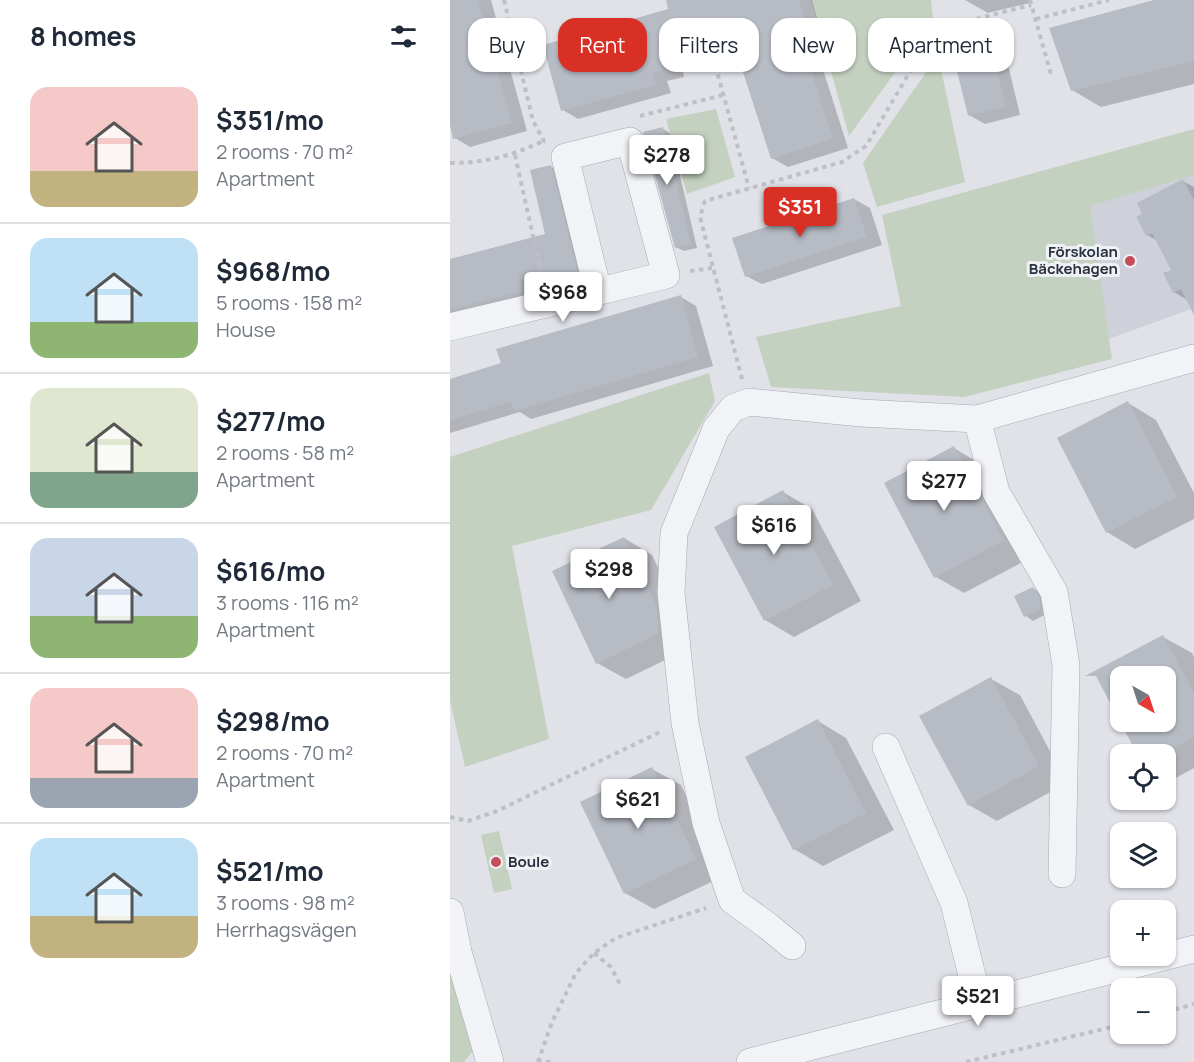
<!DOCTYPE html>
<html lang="en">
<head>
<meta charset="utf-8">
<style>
	body { margin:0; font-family:Manrope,sans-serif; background:#f6f6f7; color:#1f2937; height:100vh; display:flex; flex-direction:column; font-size:22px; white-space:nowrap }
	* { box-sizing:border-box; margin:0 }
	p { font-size:20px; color:#747a83 }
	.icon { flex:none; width:33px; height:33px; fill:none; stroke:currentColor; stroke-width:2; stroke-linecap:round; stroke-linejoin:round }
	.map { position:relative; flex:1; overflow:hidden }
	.side { display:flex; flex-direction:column; background:#fff; width:450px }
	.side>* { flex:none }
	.hud { position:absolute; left:18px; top:18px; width:570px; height:54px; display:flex; gap:12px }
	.needle { width:39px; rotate:141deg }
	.controls { position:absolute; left:660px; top:666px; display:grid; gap:12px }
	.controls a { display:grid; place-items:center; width:66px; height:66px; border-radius:12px; background:#fff; box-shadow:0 2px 4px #0004; font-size:30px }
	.price { position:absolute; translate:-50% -51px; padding:0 14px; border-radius:6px; background:#fff; color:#222; font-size:20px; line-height:39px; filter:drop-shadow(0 2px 3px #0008) }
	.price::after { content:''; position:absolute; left:50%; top:36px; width:18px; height:14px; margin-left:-9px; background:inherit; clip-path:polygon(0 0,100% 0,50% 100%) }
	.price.current { background:#d93025; color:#fff }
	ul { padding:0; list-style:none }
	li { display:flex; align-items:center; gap:18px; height:150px; padding:0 30px }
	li+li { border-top:2px solid #e0e1e3 }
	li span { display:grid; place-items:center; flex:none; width:168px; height:120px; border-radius:18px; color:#555 }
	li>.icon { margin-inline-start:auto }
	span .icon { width:72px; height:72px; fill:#fffc; stroke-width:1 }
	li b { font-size:26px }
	h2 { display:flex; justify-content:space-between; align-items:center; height:72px; padding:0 30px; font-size:26px }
	.chip { padding:0 21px; border-radius:18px; background:#fff; box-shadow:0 2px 4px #0004; font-size:21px; line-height:54px }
	.chip.current { background:#d93025; color:#fff }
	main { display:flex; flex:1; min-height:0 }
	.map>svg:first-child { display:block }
	.built { fill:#ced1d9 }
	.green { fill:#c4d1c1 }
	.shadow { fill:#0003 }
	.building { fill:#b7bbc4; fill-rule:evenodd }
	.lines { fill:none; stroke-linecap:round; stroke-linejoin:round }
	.minor-casing { stroke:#a5a9b2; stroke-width:28 }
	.path { stroke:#bec0c6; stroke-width:4; stroke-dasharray:4.5 4.5; stroke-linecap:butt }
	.minor { stroke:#f2f3f6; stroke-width:27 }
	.poi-dot { fill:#c54c59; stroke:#eff1f5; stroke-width:2 }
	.labels { text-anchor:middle; stroke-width:6; stroke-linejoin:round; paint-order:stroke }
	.poi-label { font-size:15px; font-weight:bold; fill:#29303e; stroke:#eff1f5; text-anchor:end }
</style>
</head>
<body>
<main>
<section class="side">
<h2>8 homes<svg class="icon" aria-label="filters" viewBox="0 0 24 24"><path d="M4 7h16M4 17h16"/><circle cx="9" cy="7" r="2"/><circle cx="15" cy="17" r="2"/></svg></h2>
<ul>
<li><span style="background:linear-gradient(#f6c9c9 70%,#c2b280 0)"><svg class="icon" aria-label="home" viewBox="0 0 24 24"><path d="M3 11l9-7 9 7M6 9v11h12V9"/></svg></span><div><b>$351/mo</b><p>2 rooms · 70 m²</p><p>Apartment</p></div></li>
<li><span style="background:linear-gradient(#bfe0f5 70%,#8fb573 0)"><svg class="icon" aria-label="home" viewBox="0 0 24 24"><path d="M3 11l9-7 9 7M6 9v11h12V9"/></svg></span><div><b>$968/mo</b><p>5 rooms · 158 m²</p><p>House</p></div></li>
<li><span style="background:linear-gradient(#dfe7d0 70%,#7fa58c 0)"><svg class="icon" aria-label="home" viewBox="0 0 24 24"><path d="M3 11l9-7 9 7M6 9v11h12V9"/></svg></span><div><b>$277/mo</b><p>2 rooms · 58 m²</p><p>Apartment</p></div></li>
<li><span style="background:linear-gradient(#c9d6e8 65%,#8fb573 0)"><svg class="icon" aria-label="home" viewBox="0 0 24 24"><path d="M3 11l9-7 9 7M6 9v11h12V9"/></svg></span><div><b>$616/mo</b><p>3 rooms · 116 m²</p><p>Apartment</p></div></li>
<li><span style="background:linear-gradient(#f6c9c9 75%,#9aa5b1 0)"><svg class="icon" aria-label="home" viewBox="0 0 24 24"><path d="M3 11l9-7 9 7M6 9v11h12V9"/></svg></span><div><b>$298/mo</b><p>2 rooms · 70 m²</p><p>Apartment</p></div></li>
<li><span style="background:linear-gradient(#bfe0f5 65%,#c2b280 0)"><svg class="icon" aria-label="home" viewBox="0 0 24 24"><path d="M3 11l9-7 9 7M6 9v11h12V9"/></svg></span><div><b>$521/mo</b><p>3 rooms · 98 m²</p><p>Herrhagsvägen</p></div></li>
</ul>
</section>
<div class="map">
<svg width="744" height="1062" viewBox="0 0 744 1062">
	<rect width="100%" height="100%" fill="#e0e2e8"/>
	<!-- built -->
	<path class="built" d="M744,170V308L631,349L608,214Z"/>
	<!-- green -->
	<path class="green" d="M361,0H481L483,20L399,136Z
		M488,55L515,182L427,207L413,163Z
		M266,109L285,177L237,194L216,119Z
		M744,129V175L640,206L662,359L514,397L321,387L306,337L451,306L432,215Z
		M259,373L265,401L201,510L62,546L99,739L15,767L0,701V457Z
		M49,831L62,889L44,893L31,835Z
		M0,965L23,1051L14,1062H0Z"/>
	<!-- shadow -->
	<path class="shadow" d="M0,0H41L77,131L20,147L5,138L0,119Z
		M230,0H362L371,33L362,35L398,148L338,167L322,158L290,56L233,71L234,77L217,81L221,93L128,119L113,110Z
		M515,0H579L580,3L538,13Z
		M709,0H744V84L651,107L622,90Z
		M536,30L552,39L570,115L535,124L519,115Z
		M213,129L220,133L247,248L234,251L226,247Z
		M100,166L113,173L139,281L9,317L0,312V260L97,235Z
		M733,181L744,187V304L724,292L723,270L708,241L697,235Z
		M404,199L420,208L432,245L312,284L296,276Z
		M231,297L246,306L263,366L81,419L70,412L0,433V380L52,364Z
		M678,403L706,420L744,493V519L685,549L657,532Z
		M504,448L532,465L582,557L514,593L486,577Z
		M333,492L362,509L411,601L344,637L315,620Z
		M174,538L202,555L235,622L238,649L176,679L147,663Z
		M583,588L590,593L598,613L583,621L576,616L566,596Z
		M713,637L742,653L744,657V768L722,780L716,776V754H689L671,722H716V676H670V720L646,673Z
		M541,679L570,695L617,783L547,821L519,805Z
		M368,721L396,738L444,830L373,866L344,849L297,757Z
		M202,769L231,785L274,876L204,909L175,893Z"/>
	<!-- building -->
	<path class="building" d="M0,0H28L62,123L3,139L0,125Z
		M216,0H349L356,24L347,27L383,139L321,159L284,44L218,63L220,68L203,73L206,85L111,111L93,45L218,9Z
		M704,0H744V61L621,91L599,28Z
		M537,29L556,107L518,116L499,38Z
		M213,127L241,244L225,248L193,132Z
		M101,165L128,275L73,288L74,291L0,310V259L95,234L80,170Z
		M733,179L744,200V315L731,289L723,293L713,273L721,270L702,233L696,236L686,217L692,214L687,203Z
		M404,198L417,237L295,277L282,238Z
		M231,295L248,357L64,411L61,402L0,420V379L51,363L46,349Z
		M678,401L727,497L656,533L607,438Z
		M504,446L554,540L484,578L434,483Z
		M333,490L383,585L314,621L264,527Z
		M174,537L206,605L209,633L146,664L102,571Z
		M583,587L589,597L591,609L574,617L564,596Z
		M713,635L744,693V737L711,754H687L646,676H635ZM670,676H716V722H670Z
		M541,677L589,766L518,806L469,716Z
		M368,719L416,813L343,850L295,757Z
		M202,767L246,859L174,894L130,802Z"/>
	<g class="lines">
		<defs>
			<path id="minor" d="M0,327L216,275L180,141L115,157L148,291
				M527,419L546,492L604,592L616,665L612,874
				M436,747L504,903L529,1004
				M0,912L8,952L40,1062
				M342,946L318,926L282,900L256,823L235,723L221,593L224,533L248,474L266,429L283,408L299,402L411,413L527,419L744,358
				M300,1062L744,949"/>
		</defs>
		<!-- minor casing -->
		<use href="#minor" class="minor-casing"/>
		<!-- path -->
		<path class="path" d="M54,0L83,121L94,141H96
			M580,0L602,78
			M586,19L659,0
			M263,57L299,188
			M190,116L273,95
			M65,155L92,277
			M0,163C35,163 62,156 93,141
			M240,271L262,268
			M292,379L250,217L255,201L392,162L416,146L477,43L502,25L581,5
			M0,817L18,821L47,811L212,731
			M144,953L161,967L171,986
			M716,1012L744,1004
			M87,1062H102
			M88,1062L102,1022L126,973L144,953L166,938L256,908
			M516,1062L670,1025"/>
		<!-- minor -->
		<use href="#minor" class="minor"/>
	</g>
	<!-- markers -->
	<g class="poi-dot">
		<circle cx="680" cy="261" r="6"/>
		<circle cx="46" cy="862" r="6"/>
	</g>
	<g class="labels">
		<!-- poi labels -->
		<g class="poi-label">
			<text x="668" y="257">Förskolan<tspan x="668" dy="17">Bäckehagen</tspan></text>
			<text x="58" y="867" text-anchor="start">Boule</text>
		</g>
	</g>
</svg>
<div class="controls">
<a><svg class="needle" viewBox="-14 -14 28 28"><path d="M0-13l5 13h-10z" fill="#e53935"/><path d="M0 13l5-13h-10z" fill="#747a83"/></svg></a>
<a><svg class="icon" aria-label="locate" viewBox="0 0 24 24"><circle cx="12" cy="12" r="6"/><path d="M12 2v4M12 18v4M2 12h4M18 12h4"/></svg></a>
<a><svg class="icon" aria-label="layers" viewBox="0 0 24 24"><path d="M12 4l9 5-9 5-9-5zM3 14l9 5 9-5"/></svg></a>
<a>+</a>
<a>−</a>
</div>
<b class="price" style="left:217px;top:186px">$278</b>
<b class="price current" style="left:350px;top:238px">$351</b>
<b class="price" style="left:113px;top:323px">$968</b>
<b class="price" style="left:494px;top:512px">$277</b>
<b class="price" style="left:324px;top:556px">$616</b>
<b class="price" style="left:159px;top:600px">$298</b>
<b class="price" style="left:188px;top:830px">$621</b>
<b class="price" style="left:528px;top:1027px">$521</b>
<div class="hud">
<a class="chip">Buy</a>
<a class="chip current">Rent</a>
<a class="chip">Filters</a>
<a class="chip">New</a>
<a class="chip">Apartment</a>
</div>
</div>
</main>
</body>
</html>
